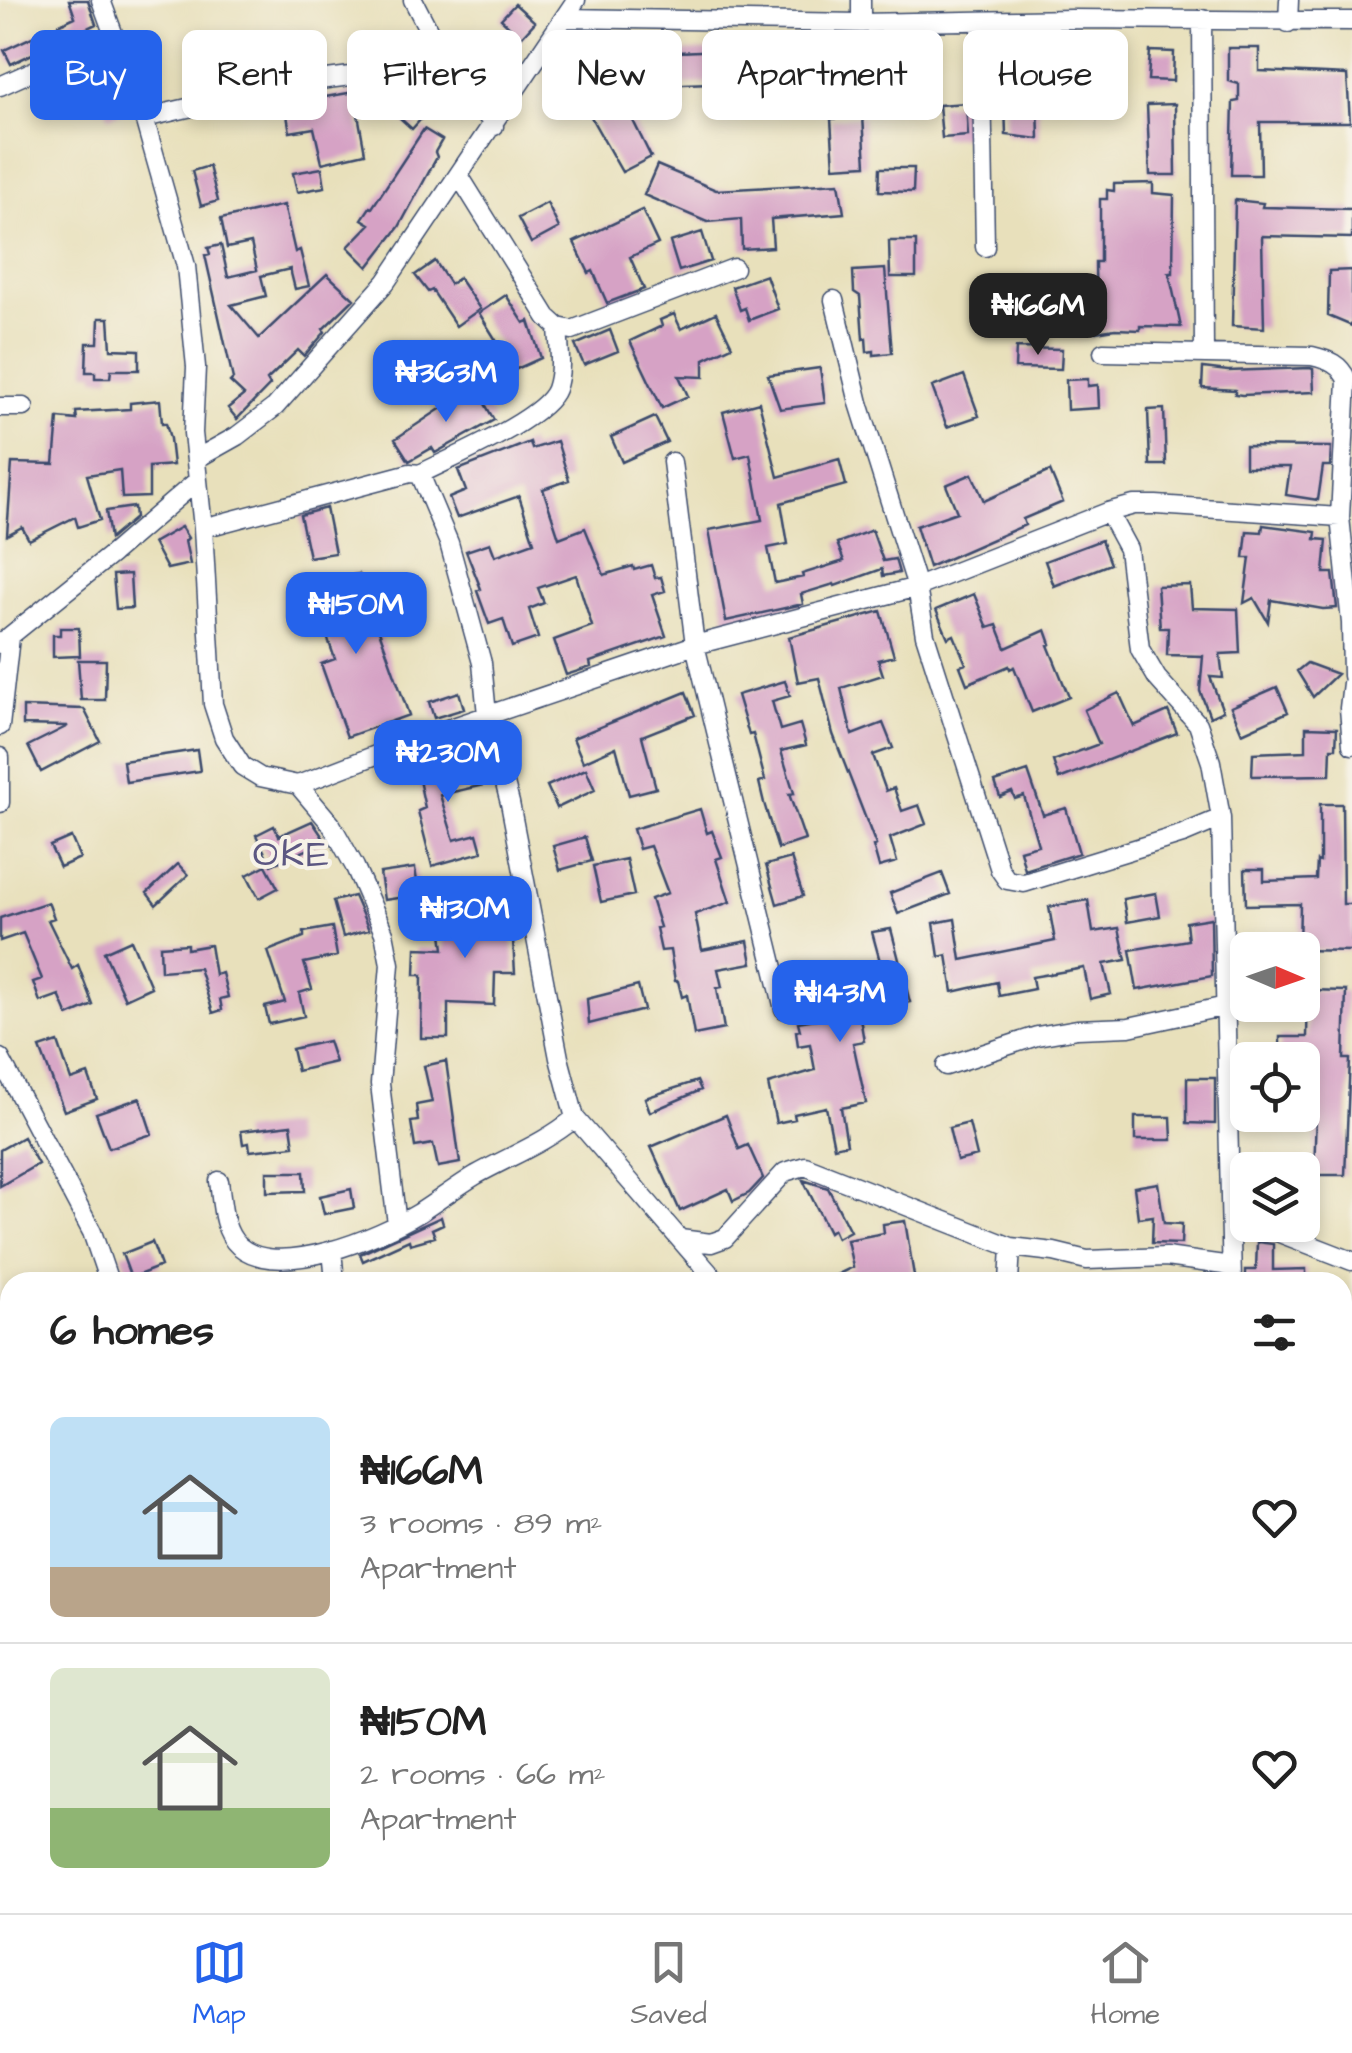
<!DOCTYPE html>
<html lang="en">
<head>
<meta charset="utf-8">
<style>
	body { margin:0; font-family:"Architects Daughter",sans-serif; background:#f2f2f2; color:#222; height:100vh; display:flex; flex-direction:column; font-size:38px; white-space:nowrap }
	* { box-sizing:border-box; margin:0 }
	p { font-size:32px; color:#767676 }
	.icon { flex:none; width:55px; height:55px; fill:none; stroke:currentColor; stroke-width:2; stroke-linecap:round; stroke-linejoin:round }
	.map { position:relative; flex:1; overflow:hidden }
	.side { position:absolute; left:0px; top:1272px; width:1352px; height:642px; display:flex; flex-direction:column; background:#fff; border-radius:30px 30px 0 0; box-shadow:0 5px 15px #0003 }
	.side>* { flex:none }
	.guide { position:absolute; left:30px; top:30px; width:1292px; height:90px; display:flex; gap:20px }
	.needle { width:65px; rotate:92deg }
	.controls { position:absolute; left:1230px; top:932px; display:grid; gap:20px }
	.controls a { display:grid; place-items:center; width:90px; height:90px; border-radius:15px; background:#fff; box-shadow:0 5px 15px #0003; font-size:50px }
	.price { position:absolute; translate:-50% -85px; padding:0 22px; border-radius:20px; background:#2563eb; color:#fff; font-size:32px; line-height:65px; filter:drop-shadow(0 2px 5px #0008) }
	.price::after { content:''; position:absolute; left:50%; top:60px; width:30px; height:22px; margin-left:-15px; background:inherit; clip-path:polygon(0 0,100% 0,50% 100%) }
	.price.selected { background:#222; color:#fff }
	ul { padding:0; list-style:none }
	li { display:flex; align-items:center; gap:30px; height:250px; padding:0 50px }
	li+li { border-top:2px solid #e0e0e0 }
	li span { display:grid; place-items:center; flex:none; width:280px; height:200px; border-radius:15px; color:#555 }
	li>.icon { margin-inline-start:auto }
	span .icon { width:120px; height:120px; fill:#fffc; stroke-width:1 }
	li b { font-size:42px }
	h2 { display:flex; justify-content:space-between; align-items:center; height:120px; padding:0 50px; font-size:42px }
	.tag { padding:0 35px; border-radius:15px; background:#fff; box-shadow:0 5px 15px #0003; font-size:35px; line-height:90px }
	.tag.selected { background:#2563eb; color:#fff }
	.menu { display:flex; justify-content:space-around; align-items:center; height:140px; border-top:2px solid #e0e0e0; background:#fff; font-size:28px; color:#767676 }
	.menu a { display:grid; justify-items:center; gap:5px }
	.menu .selected { color:#2563eb }
	.map>svg:first-child { display:block }
	.green { fill:#acbe61; stroke:#647660; stroke-width:2.5 }
	.building { fill:#d6a2c5 }
	.lines { fill:none; stroke-linecap:round; stroke-linejoin:round }
	.minor-casing { stroke:#3a4a6c; stroke-width:21 }
	.minor { stroke:#fff; stroke-width:18 }
	.labels { text-anchor:middle; stroke-width:8; stroke-linejoin:round; paint-order:stroke }
	.quarter-label { font-size:38px; letter-spacing:2.5px; fill:#5c5782; stroke:#f7f3e8 }
</style>
</head>
<body>
<div class="map">
<svg width="1352" height="1913" viewBox="0 0 1352 1913">
	<rect width="100%" height="100%" fill="#f7f3e8"/>
	<filter id="ink" filterUnits="userSpaceOnUse"><feTurbulence type="fractalNoise" baseFrequency=".01" numOctaves="2"/><feDisplacementMap in="SourceGraphic" scale="20" xChannelSelector="R" yChannelSelector="G"/><feConvolveMatrix kernelMatrix="1 2 1 2 8 2 1 2 1" color-interpolation-filters="sRGB"/></filter>
	<filter id="wash" filterUnits="userSpaceOnUse"><feTurbulence type="fractalNoise" baseFrequency=".0048" numOctaves="4" result="noise"/><feDisplacementMap in="SourceGraphic" scale="40" xChannelSelector="R" yChannelSelector="G"/><feGaussianBlur stdDeviation="2.25" result="paint"/><feColorMatrix in="noise" values="0 0 0 0 0 0 0 0 0 0 0 0 0 0 0 0 0 1.4 0 .05"/><feComposite in="paint" operator="in"/></filter>
	<g filter="url(#wash)">
		<rect width="100%" height="100%" fill="#e8e0bb"/>
		<!-- green -->
		<path class="green" d="M0,1810L10,1819V1905H111L121,1913H0Z"/>
		<g id="blocks">
			<!-- building -->
			<path class="building" d="M69,0H88L96,24L11,64L4,50L75,17Z
				M515,4L535,22L516,43L518,45L489,90L478,80L512,29L501,19Z
				M883,43L884,77L656,85L655,53Z
				M1228,48H1259V71L1347,75L1350,122H1260L1261,175H1231L1233,102L1239,101V84L1228,81Z
				M1150,51L1174,52L1173,81L1148,80Z
				M605,64L651,157L622,172L593,121L574,78Z
				M114,71L126,111L109,117L105,107L97,110L86,82Z
				M397,80L429,110L412,129L380,100Z
				M354,92L365,153L322,163L314,128L290,132L285,104Z
				M966,103L968,136L942,138L939,105Z
				M1005,103H1038L1039,139L1006,135Z
				M1175,104L1176,175H1150L1147,105Z
				M863,116L866,165L834,167L831,119Z
				M424,129L442,140L435,152L437,157L399,227L368,267L348,247L370,224L362,219L370,207L372,208Z
				M657,165L716,190L839,183L844,213L771,219L773,247L742,249L741,219L707,222L644,195Z
				M209,166L218,201L201,206L192,171Z
				M322,168L325,187L297,192L293,173Z
				M880,168H914L913,192L879,191Z
				M1153,183V193L1174,195L1173,273H1169L1181,327L1140,326V330L1115,329L1096,332L1095,262H1100V199H1107V190L1114,191V184Z
				M1235,200L1263,203L1262,207L1352,209V238L1262,236L1264,328L1232,326Z
				M547,203L559,228L531,243L518,218Z
				M284,205L295,252L300,250L309,286L295,289L290,269L261,276L266,296L231,305L259,338L327,274L354,299L323,329L325,332L304,356L298,350L267,380L270,385L237,419L228,408L244,395L230,382L233,379L205,255L210,254L208,248L221,245L228,277L257,270L251,243L227,248L221,219Z
				M642,210L658,244L630,257L644,289L607,303L593,271L589,273L574,242Z
				M702,232L711,261L679,271L670,242Z
				M889,241H916V277H890Z
				M435,261L450,284L459,278L480,309L456,326L432,290L428,292L415,275Z
				M885,269L892,353L874,355V351L867,352L866,338L863,339L860,296L854,292L853,271Z
				M1352,270V326L1328,316L1329,271Z
				M766,275L778,309L749,320L745,308L740,310L732,287Z
				M506,295L524,323L529,321L541,358L501,376L493,358L504,353L479,313Z
				M716,313L732,346L704,359V377L679,376L688,396L662,408L630,341L662,326L660,320L674,314L681,329Z
				M99,318H109L111,349L139,350V370H111L110,378H95V372H86L87,343H98Z
				M610,330L618,351L584,365L575,345Z
				M1016,348L1062,349L1061,369L1015,368Z
				M820,368L825,403L780,409L768,375Z
				M1203,368L1228,371L1310,368L1313,369L1314,392L1242,395L1235,394V390L1202,388Z
				M964,375L979,416L947,427L932,387Z
				M1088,379V386L1098,385L1099,408L1067,410L1066,380Z
				M475,386L494,420L435,453L432,448L409,461L395,439Z
				M160,400L162,423H166L170,439L173,465L149,467V497L122,498L120,470L87,475L100,520L78,527L75,517L29,540L22,527L7,535L12,463L54,464L58,418L77,420L76,412L130,409V403Z
				M759,402L778,477L839,459L846,485L781,503L788,544L768,548L775,583L803,577L802,574L844,561L837,543L872,530L883,561L895,559L899,573L883,576L882,569L835,586L834,584L801,594L803,604L726,621L709,530L762,520L750,454L735,458L723,412Z
				M1164,409L1166,465H1150L1148,410Z
				M655,417L667,442L622,462L611,437Z
				M557,441L569,480L543,489L559,538L585,528L604,575L633,566L634,570L651,565L655,578L661,577L665,591L652,595L666,636L590,662L591,667L566,675L554,640L592,626L576,575L538,588L544,603L529,609L538,638L512,647L503,619L489,624L477,591L481,589L466,551L490,543L495,556L534,542L519,496L457,518L449,498L466,491L458,470L530,442L532,449Z
				M1245,446L1331,447L1330,466H1323L1318,500L1286,495L1290,467H1245Z
				M1050,471L1063,502L1023,519L1025,525L929,567L916,526L957,512L946,485L972,474L984,501Z
				M134,507L135,518L110,539L106,511Z
				M326,508L335,553L309,557L300,515Z
				M1263,525L1316,532L1315,539L1327,540L1324,573H1333L1337,608L1323,609L1271,600L1268,622L1254,598L1244,603L1250,558H1244L1247,531L1262,532Z
				M181,527L188,538L185,541L190,564L167,569L153,543Z
				M1101,540L1110,564L1054,586L1045,561Z
				M130,574L132,608L116,609L113,575Z
				M359,574L409,715L347,737L321,664L335,659L313,596L306,597L303,584Z
				M1190,585L1192,608L1238,609L1240,653L1220,654L1223,678L1210,677L1223,711L1210,717L1200,691L1203,656L1167,655L1168,628H1160L1157,586Z
				M974,594L988,628L997,625L1006,648L1046,630L1051,644L1048,645L1069,697L1032,712L1014,667L1010,669L1009,666L967,684L960,666L966,664L954,635L948,638L936,610Z
				M881,611L894,656L878,660L883,675L841,688L852,735L883,723L893,748L873,755L886,791L894,788L902,811L919,805L926,824L890,838L897,862L879,867L873,846L876,845L833,734L819,678L798,682L789,637Z
				M60,628H79L80,656L53,657V635H60Z
				M78,660H106L105,700H81Z
				M1307,663L1337,674L1313,697L1297,671Z
				M785,681L790,696L772,701L780,730L800,724L806,745L781,751L794,793L789,794L805,840L778,849L764,803L759,782L765,780L753,734L749,735L737,695Z
				M1277,687L1288,712L1242,733L1231,707Z
				M459,692L464,709L434,718L429,702Z
				M686,692L695,715L642,736L656,788L629,795L616,747L583,762L573,738Z
				M1119,693L1134,726L1168,711L1177,733L1059,779L1053,761L1099,744L1084,710Z
				M23,707L84,709L100,741L41,772L28,746L68,726L23,725Z
				M1306,727L1337,728L1336,748H1331L1330,775L1252,776L1253,753L1306,751Z
				M197,750L200,771L126,782L123,761Z
				M485,755L492,783L440,795L454,840L477,834L482,852L432,866L418,811L425,808L416,766L445,759L446,764Z
				M586,769L595,790L557,808L547,786Z
				M1028,771L1043,815L1066,808L1079,853L1025,870L1020,850L1038,845L1024,796L1015,799L1012,792L1000,797L995,782Z
				M1320,804H1342L1343,904H1352V951L1299,950L1300,904L1246,905L1245,869H1264V881L1316,879L1317,861L1320,862Z
				M700,809L707,833L712,831L722,857L716,859L730,902L695,914L702,950L748,941L752,963L718,969L722,987L717,988L724,1029L694,1035L687,995L682,997L678,981H675L670,950L661,951L656,928L660,927L651,899L668,893L650,846L639,849L633,829Z
				M312,821L326,842L271,865L256,835L274,826L279,836Z
				M71,837L80,858L60,867L50,846Z
				M585,837L592,861L560,870L553,846Z
				M791,858L803,896L777,904L766,865Z
				M626,859L634,895L601,902L593,866Z
				M178,864L188,875L156,905L147,893Z
				M266,865L278,888L259,898L247,875Z
				M415,868L419,895L384,900L380,873Z
				M942,873L950,894L898,914L890,893Z
				M1156,893L1160,916L1127,922L1123,899Z
				M354,896L369,930L343,937L333,901Z
				M514,900L517,923L512,924L515,973H495L494,1005L448,1003V1038H421L422,975H415L416,948L444,949L439,909Z
				M1088,900L1093,932L1119,928L1126,960L1104,964L1111,994L1090,999L1084,968L1032,977L1034,989L999,996L997,982L953,992L947,955L939,957L934,923L955,919L961,960L1055,941L1049,907Z
				M48,902L54,918L48,920L72,969L78,965L93,1005L68,1016L59,995L40,1002L33,982L42,979L23,933L0,941V918Z
				M1211,918L1212,976L1137,990L1130,950L1188,940L1186,922Z
				M332,927L337,956L304,963L312,989L299,993L304,1016L269,1024L265,1007L285,1002L268,951L304,937V932Z
				M891,929L910,1002L859,1012L864,1041L853,1043L866,1103L841,1108L847,1144L834,1147L826,1107L794,1114L795,1119L776,1123L768,1084L815,1070L810,1044L798,1046L796,1031L800,1030L798,1022L833,1016L829,983L884,976L872,932Z
				M131,940L151,987L125,999L104,952Z
				M187,944V949L210,945L215,975L222,973L228,997L220,999L222,1010L213,1013L199,968L161,971L160,946Z
				M638,986L644,1010L589,1024L587,999Z
				M1308,990L1346,991L1344,1059H1350L1345,1175H1314L1317,1080H1306V1054L1280,1053V1037H1307Z
				M328,1041L335,1062L297,1071L292,1049Z
				M58,1042L71,1080L88,1074L97,1099L64,1111L40,1048Z
				M446,1061L460,1163L438,1167L433,1144L415,1147L411,1122L418,1121L416,1105L432,1102L424,1066Z
				M1187,1078H1215V1124L1187,1123Z
				M697,1081L701,1090L650,1112L645,1098Z
				M140,1098L152,1134L109,1148L96,1113Z
				M726,1115L739,1149L748,1145L763,1178L749,1193L733,1201L728,1189L680,1211L651,1147Z
				M1135,1117H1171L1172,1140H1135Z
				M969,1123L977,1156L957,1161L949,1128Z
				M291,1125L294,1146L250,1151L249,1143L243,1144L241,1131Z
				M23,1137L38,1164L0,1186V1150Z
				M267,1172H304L305,1191L267,1192Z
				M803,1180L828,1188L850,1231L837,1238L833,1229L829,1232Z
				M1158,1183L1164,1223L1182,1224L1181,1244L1152,1243L1153,1216L1138,1218L1134,1187Z
				M351,1189L354,1208L324,1214L320,1196Z
				M441,1217L443,1224L432,1229L435,1237L410,1244L409,1240L363,1261L360,1254Z
				M905,1221L915,1282H822L853,1267L847,1240L884,1233L883,1224Z
				M152,1242L161,1266L131,1278L122,1254Z
				M1257,1242L1273,1244V1270L1306,1269V1282H1245V1270H1256Z"/>
		</g>
	</g>
	<g filter="url(#ink)">
		<use href="#blocks" fill-opacity="0" stroke="#3a4a6c" stroke-width="2.5"/>
		<g class="lines">
			<defs>
				<path id="minor" d="M101,0L144,118L186,266L196,367L193,433L203,528L213,704L224,738L242,766L260,777L298,785L415,740L695,645L917,587L1108,512L1128,549L1140,649L1157,678L1198,724L1211,762L1221,818L1232,1282
					M413,0L430,33L494,126
					M566,18L861,23L1072,19L1352,21
					M1202,19L1204,354
					M981,22L985,247
					M861,23V0
					M1288,23L1289,0
					M0,86L113,35
					M144,118L296,83L366,74L430,33
					M460,177L547,317L558,327L572,330L734,268
					M834,300L859,403L917,587L925,635L1000,870L1007,880L1024,883L1183,834L1221,818
					M1103,352L1312,356C1329,360 1340,364 1347,380L1340,517L1351,623L1352,676
					M0,407H24
					M196,459L237,436L275,407L386,282L576,0
					M672,462L695,645L784,1009
					M420,474C451,458 545,419 556,389C563,369 559,348 558,327
					M1108,512L1134,505H1156L1340,517
					M203,528L410,473L420,474L449,543L482,663L487,715L510,803L559,1058L575,1118L717,1282
					M0,644L112,554L198,480
					M1352,683L1349,708L1352,745
					M0,726L10,637
					M0,757V803
					M298,785L331,824L355,867L384,933L390,964L380,1084L397,1224
					M0,1058L92,1232L109,1282
					M946,1066L1037,1036L1077,1029L1129,1027L1226,1006
					M219,1181C222,1202 222,1231 239,1246C279,1280 379,1237 419,1213C438,1201 456,1187 476,1175C510,1156 545,1143 575,1118
					M1259,1225L1352,1261
					M680,1239L711,1243L725,1238L785,1172L805,1166L1011,1247L1054,1252L1087,1260L1166,1257L1231,1266
					M332,1250L335,1282
					M1009,1282L1011,1247
					M1342,1471L1352,1475
					M0,1503L10,1525
					M0,1626L10,1621
					M483,1905L485,1913
					M715,1905L717,1913
					M929,1905L930,1913
					M1239,1905V1913
					M168,1913L196,1905"/>
			</defs>
			<!-- minor casing -->
			<use href="#minor" class="minor-casing"/>
			<!-- minor -->
			<use href="#minor" class="minor"/>
		</g>
	</g>
	<g class="labels">
		<!-- quarter labels -->
		<g class="quarter-label">
			<text x="292" y="866">OKE</text>
		</g>
	</g>
</svg>
<div class="controls">
<a><svg class="needle" viewBox="-14 -14 28 28"><path d="M0-13l5 13h-10z" fill="#e53935"/><path d="M0 13l5-13h-10z" fill="#767676"/></svg></a>
<a><svg class="icon" aria-label="locate" viewBox="0 0 24 24"><circle cx="12" cy="12" r="6"/><path d="M12 2v4M12 18v4M2 12h4M18 12h4"/></svg></a>
<a><svg class="icon" aria-label="layers" viewBox="0 0 24 24"><path d="M12 4l9 5-9 5-9-5zM3 14l9 5 9-5"/></svg></a>
</div>
<b class="price selected" style="left:1038px;top:358px">₦166M</b>
<b class="price" style="left:446px;top:425px">₦363M</b>
<b class="price" style="left:356px;top:657px">₦150M</b>
<b class="price" style="left:448px;top:805px">₦230M</b>
<b class="price" style="left:465px;top:961px">₦130M</b>
<b class="price" style="left:840px;top:1045px">₦143M</b>
<div class="guide">
<a class="tag selected">Buy</a>
<a class="tag">Rent</a>
<a class="tag">Filters</a>
<a class="tag">New</a>
<a class="tag">Apartment</a>
<a class="tag">House</a>
</div>
<section class="side">
<h2>6 homes<svg class="icon" aria-label="filters" viewBox="0 0 24 24"><path d="M4 7h16M4 17h16"/><circle cx="9" cy="7" r="2"/><circle cx="15" cy="17" r="2"/></svg></h2>
<ul>
<li><span style="background:linear-gradient(#bfe0f5 75%,#b9a48a 0)"><svg class="icon" aria-label="home" viewBox="0 0 24 24"><path d="M3 11l9-7 9 7M6 9v11h12V9"/></svg></span><div><b>₦166M</b><p>3 rooms · 89 m²</p><p>Apartment</p></div><svg class="icon" aria-label="heart" viewBox="0 0 24 24"><path d="M12 20l-8-8c-3-5 5-10 8-4 3-6 11-1 8 4z"/></svg></li>
<li><span style="background:linear-gradient(#dfe7d0 70%,#8fb573 0)"><svg class="icon" aria-label="home" viewBox="0 0 24 24"><path d="M3 11l9-7 9 7M6 9v11h12V9"/></svg></span><div><b>₦150M</b><p>2 rooms · 66 m²</p><p>Apartment</p></div><svg class="icon" aria-label="heart" viewBox="0 0 24 24"><path d="M12 20l-8-8c-3-5 5-10 8-4 3-6 11-1 8 4z"/></svg></li>
</ul>
</section>
</div>
<nav class="menu">
<a class="selected"><svg class="icon" aria-label="map" viewBox="0 0 24 24"><path d="M3 6l6-2 6 2 6-2v14l-6 2-6-2-6 2zM9 4v14M15 6v14"/></svg>Map</a>
<a><svg class="icon" aria-label="saved" viewBox="0 0 24 24"><path d="M7 4h10v16l-5-4-5 4z"/></svg>Saved</a>
<a><svg class="icon" aria-label="home" viewBox="0 0 24 24"><path d="M3 11l9-7 9 7M6 9v11h12V9"/></svg>Home</a>
</nav>
</body>
</html>
